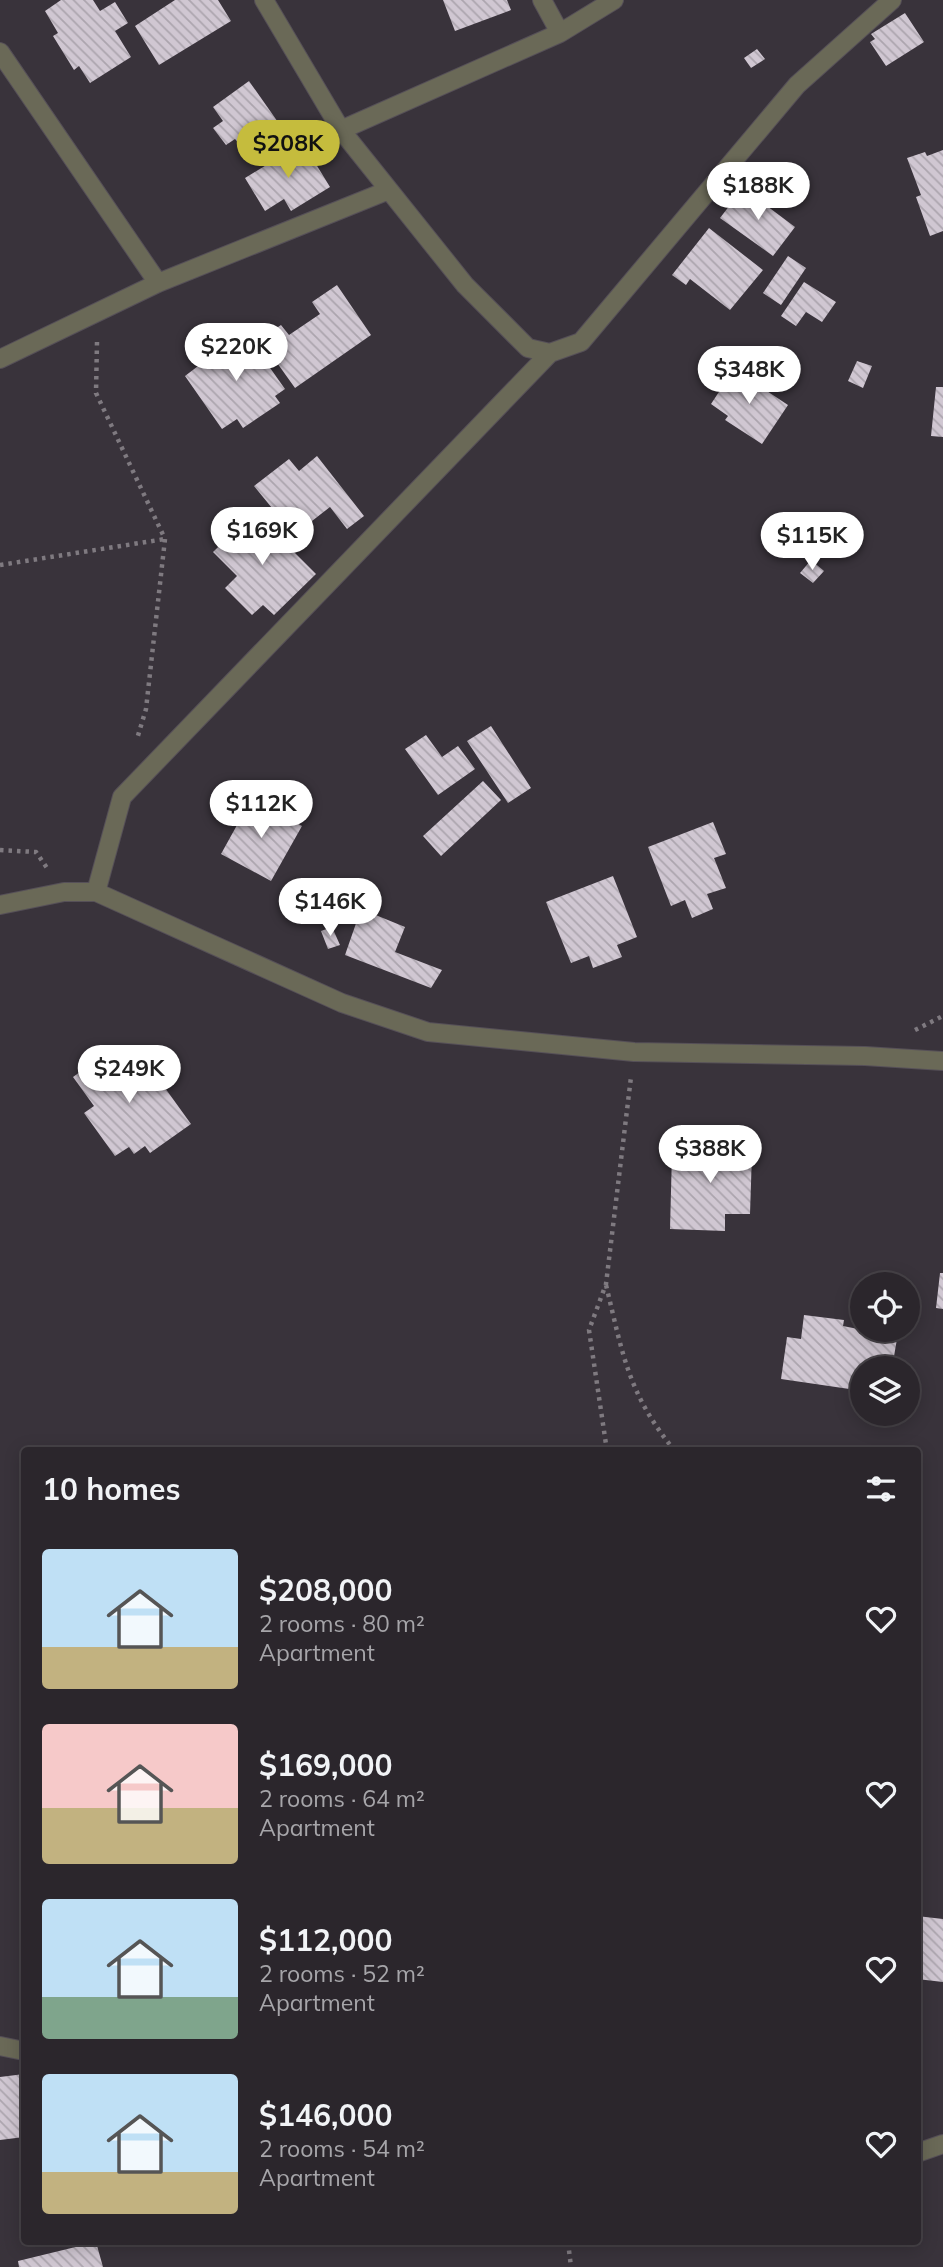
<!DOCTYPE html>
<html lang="en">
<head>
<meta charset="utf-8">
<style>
	body { margin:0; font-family:Mulish,sans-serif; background:#332e34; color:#f1f3f6; height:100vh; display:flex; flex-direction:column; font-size:26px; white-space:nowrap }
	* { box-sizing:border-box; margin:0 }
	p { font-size:23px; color:#a6a5a9 }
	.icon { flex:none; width:38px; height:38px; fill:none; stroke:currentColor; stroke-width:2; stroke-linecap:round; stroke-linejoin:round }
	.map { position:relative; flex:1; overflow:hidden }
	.sheet { position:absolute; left:21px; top:1447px; width:900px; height:798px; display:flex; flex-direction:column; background:#2b262c; border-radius:7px; box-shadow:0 4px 18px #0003,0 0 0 2px #474348 }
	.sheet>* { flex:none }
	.controls { position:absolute; left:850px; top:1272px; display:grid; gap:14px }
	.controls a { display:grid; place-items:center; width:70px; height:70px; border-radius:50%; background:#2b262c; box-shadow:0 4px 18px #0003,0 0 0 2px #474348; font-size:35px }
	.price { position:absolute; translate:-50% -60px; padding:0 16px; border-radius:24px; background:#fff; color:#222; font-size:23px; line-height:46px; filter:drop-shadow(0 2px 4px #0008) }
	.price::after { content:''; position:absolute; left:50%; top:42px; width:21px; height:16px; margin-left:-10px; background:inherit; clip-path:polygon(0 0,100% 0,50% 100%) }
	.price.on { background:#c5bc3d; color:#111 }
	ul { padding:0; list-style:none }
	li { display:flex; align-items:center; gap:21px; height:175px; padding:0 21px }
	li span { display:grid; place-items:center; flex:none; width:196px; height:140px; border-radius:7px; color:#555 }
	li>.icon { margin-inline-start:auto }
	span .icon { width:84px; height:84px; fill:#fffc; stroke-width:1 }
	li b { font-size:30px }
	h2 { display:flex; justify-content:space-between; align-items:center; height:84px; padding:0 21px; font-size:30px }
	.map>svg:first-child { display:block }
	.building { fill:url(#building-back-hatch) }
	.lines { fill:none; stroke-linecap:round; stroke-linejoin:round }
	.street-casing { stroke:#565058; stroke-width:20 }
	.path { stroke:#7f7a80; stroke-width:4.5; stroke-dasharray:3.5 5; stroke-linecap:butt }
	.street { stroke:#6a6957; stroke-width:18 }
</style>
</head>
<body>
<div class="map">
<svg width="943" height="2267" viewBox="0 0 943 2267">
	<defs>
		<pattern id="building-back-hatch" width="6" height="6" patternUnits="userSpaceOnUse" patternTransform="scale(1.75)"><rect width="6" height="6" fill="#d0c7d2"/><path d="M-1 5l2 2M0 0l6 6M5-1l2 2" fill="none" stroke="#aca5ae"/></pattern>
	</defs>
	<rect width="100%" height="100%" fill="#39333b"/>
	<!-- building -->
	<path class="building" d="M61,0H93L100,11L115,2L128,23L115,31L131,57L90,83L79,66L74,70L53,36L58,33L45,11Z
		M175,0H218L231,21L159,65L135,26Z
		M443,0H507L511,10L455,31Z
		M905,13L924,42L886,66L870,42L875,39L871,34Z
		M757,49L765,59L751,68L744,58Z
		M249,81L280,125L244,150L235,139L226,145L213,128L223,121L213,107Z
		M303,143L330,187L291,211L284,199L265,211L245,178Z
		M943,150V231L930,236L916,197L921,195L907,158L925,152L927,156Z
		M743,188L795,227L773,256L720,218Z
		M709,228L763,270L730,310L690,279L686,285L672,275Z
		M788,256L806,268L781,305L763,293Z
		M804,282L836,302L822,322L806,312L796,326L781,316Z
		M337,285L371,335L295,388L260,339L281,325L289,335L320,314L312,302Z
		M244,331L285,389L275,396L280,403L243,428L237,419L222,429L185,376Z
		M857,361L872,366L863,388L848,381Z
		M734,369L788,405L762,444L725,420L728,416L711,404Z
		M936,387H943V437L931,436Z
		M317,456L364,516L347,529L330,507L294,535L254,486L289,459L299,471Z
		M254,512L316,574L274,615L263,605L252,615L225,588L237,576L213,552Z
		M811,560L824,571L813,583L800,573Z
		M491,726L531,788L508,803L467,741Z
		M426,735L442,757L458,746L475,769L438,795L405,749Z
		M483,781L501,800L441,856L423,836Z
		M252,798L302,826L271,881L221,854Z
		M713,822L726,854L714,858L726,888L707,894L713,909L692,918L685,900L671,906L648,847Z
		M613,876L637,937L617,945L622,957L593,968L589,956L571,963L546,902Z
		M361,909L405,927L395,952L442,970L431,988L345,955Z
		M332,927L340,945L328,949L321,931Z
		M113,1048L132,1074L147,1063L191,1124L150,1153L145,1146L134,1154L129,1147L115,1156L84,1113L94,1106L73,1077Z
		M705,1128L728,1129V1152L752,1153L750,1214H725V1231L670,1229L672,1153L704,1154Z
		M940,1273H943V1309L936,1308Z
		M804,1315L844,1320L843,1326L863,1330L898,1333L892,1368H863V1391L781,1379L787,1337L801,1339Z
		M917,1916L943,1919V1982L917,1979Z
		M24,2074V2137L0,2140V2077Z
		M96,2242L103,2267H19L18,2261Z"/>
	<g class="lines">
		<defs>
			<path id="street" d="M264,0L341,130L465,285L528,348L550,353L581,342L797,85L892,0
				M542,0L560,33
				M0,52L158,283
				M341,130L560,33L614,0
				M0,359L158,283L389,190
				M96,892L122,797L550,353
				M0,905L64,892H96L342,1003L428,1032L634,1052L865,1056L943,1061
				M0,2046L24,2051
				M917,2153L943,2144"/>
		</defs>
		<!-- street casing -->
		<use href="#street" class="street-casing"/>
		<!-- path -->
		<path class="path" d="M97,342L96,393L165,539L146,709L137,739
			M0,565L165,539
			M0,850L36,852L47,868
			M915,1030L943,1016
			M606,1285C623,1355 628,1394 675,1451
			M607,1451L589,1330L606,1284L631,1077
			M568,2242L571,2267"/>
		<!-- street -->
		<use href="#street" class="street"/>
	</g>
</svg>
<div class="controls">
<a><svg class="icon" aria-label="locate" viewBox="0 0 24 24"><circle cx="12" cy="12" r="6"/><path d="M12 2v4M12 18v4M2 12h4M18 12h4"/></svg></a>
<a><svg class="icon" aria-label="layers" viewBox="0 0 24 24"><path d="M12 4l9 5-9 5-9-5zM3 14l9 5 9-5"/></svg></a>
</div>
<b class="price on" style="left:288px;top:180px">$208K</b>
<b class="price" style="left:758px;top:222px">$188K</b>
<b class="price" style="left:236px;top:383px">$220K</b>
<b class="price" style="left:749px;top:406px">$348K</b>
<b class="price" style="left:262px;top:567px">$169K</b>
<b class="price" style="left:812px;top:572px">$115K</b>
<b class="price" style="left:261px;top:840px">$112K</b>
<b class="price" style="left:330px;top:938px">$146K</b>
<b class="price" style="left:129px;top:1105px">$249K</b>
<b class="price" style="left:710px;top:1185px">$388K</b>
<section class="sheet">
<h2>10 homes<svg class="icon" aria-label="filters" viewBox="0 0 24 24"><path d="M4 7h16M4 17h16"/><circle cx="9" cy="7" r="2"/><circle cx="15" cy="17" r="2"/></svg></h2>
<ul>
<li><span style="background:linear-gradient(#bfe0f5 70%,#c2b280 0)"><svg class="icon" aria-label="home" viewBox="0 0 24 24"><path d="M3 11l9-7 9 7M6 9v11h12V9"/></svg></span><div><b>$208,000</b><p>2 rooms · 80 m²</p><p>Apartment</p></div><svg class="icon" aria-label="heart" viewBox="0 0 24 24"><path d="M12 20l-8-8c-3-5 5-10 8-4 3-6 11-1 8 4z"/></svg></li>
<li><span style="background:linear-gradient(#f6c9c9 60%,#c2b280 0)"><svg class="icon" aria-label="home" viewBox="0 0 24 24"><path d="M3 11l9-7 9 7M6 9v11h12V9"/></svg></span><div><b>$169,000</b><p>2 rooms · 64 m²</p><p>Apartment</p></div><svg class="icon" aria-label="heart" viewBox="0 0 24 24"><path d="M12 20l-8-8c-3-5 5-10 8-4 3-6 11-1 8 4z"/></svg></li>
<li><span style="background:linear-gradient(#bfe0f5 70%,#7fa58c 0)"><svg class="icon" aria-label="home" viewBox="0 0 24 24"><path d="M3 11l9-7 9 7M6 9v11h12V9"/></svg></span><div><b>$112,000</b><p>2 rooms · 52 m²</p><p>Apartment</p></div><svg class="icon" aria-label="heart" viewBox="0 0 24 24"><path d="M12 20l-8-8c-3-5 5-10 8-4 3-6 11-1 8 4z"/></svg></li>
<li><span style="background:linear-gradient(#bfe0f5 70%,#c2b280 0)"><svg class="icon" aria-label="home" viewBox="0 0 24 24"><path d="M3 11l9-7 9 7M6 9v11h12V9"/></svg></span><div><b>$146,000</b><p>2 rooms · 54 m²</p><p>Apartment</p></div><svg class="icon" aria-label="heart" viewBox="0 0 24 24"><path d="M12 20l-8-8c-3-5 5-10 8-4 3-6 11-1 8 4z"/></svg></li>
</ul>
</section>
</div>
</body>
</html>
